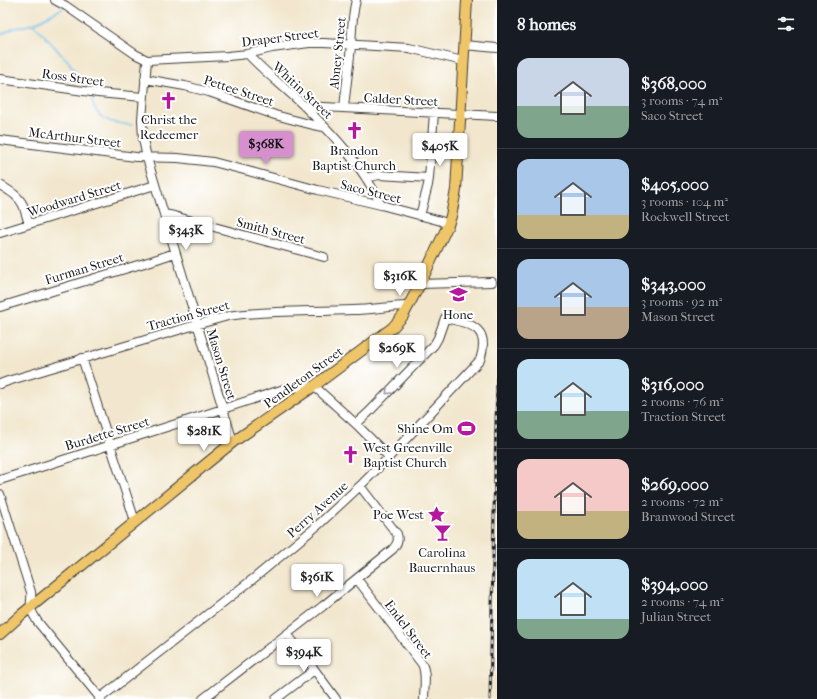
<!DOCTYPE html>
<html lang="en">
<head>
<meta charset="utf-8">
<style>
	body { margin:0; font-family:"IM FELL French Canon",serif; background:#242831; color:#f1f3f6; height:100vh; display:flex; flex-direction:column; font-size:15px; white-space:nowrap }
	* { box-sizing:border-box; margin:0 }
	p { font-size:13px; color:#9ea1a6 }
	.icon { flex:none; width:22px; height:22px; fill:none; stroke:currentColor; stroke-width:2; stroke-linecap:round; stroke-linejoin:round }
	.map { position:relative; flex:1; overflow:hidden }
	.sheet { display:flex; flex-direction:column; background:#171b24; width:320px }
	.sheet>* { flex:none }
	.price { position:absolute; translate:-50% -34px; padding:0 9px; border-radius:4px; background:#fff; color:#222; font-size:13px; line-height:26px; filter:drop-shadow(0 1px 2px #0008) }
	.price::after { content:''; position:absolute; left:50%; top:24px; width:12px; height:9px; margin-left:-6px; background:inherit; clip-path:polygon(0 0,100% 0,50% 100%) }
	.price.active { background:#d690ce; color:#111 }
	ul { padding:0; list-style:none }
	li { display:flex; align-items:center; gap:12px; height:100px; padding:0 20px }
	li+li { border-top:1px solid #363941 }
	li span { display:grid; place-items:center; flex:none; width:112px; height:80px; border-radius:12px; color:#555 }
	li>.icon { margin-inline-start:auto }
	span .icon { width:48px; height:48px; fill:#fffc; stroke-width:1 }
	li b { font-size:17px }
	h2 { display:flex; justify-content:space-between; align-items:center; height:48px; padding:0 20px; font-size:17px }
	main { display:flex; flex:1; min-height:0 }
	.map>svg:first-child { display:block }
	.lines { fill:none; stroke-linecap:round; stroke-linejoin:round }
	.stream { stroke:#73c1ed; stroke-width:1.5 }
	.minor-casing { stroke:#3c3a37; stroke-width:10 }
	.major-casing { stroke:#3c3a37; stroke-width:12 }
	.minor { stroke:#fff; stroke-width:8 }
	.major { stroke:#eec569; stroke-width:10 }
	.rail-casing { stroke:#1c1c1c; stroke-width:3 }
	.rail { stroke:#fff; stroke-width:1.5; stroke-dasharray:4.5; stroke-linecap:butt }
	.oneway { stroke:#999 }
	.labels { text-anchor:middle; stroke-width:4; stroke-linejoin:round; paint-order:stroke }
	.street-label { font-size:13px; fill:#1c1c1c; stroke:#fff }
	.poi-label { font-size:13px; fill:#1c1c1c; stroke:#fff }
</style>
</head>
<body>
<main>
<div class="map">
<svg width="497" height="699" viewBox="0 0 497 699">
	<rect width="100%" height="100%" fill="#fff"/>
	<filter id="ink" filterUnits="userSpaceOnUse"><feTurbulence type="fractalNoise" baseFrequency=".025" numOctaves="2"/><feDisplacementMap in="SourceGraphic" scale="8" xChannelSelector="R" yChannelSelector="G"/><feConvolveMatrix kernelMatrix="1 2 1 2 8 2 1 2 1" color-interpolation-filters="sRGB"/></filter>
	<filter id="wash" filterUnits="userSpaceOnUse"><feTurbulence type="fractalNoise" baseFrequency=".012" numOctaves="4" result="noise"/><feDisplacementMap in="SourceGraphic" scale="16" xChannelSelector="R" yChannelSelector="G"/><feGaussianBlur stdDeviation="0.9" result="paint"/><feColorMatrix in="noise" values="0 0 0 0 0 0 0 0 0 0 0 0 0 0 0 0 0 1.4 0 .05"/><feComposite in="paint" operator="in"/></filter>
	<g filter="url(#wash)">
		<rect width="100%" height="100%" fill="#f2e7ce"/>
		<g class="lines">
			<!-- stream -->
			<path class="stream" d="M33,24L44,35L60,53L68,61L78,76L88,86
				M0,35L15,28L33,24L63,8
				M93,97L92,101C93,105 95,109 97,112C105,123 121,124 132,125"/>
		</g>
	</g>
	<g filter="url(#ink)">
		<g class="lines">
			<defs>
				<path id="minor" d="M55,0L66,6L135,54L147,60
					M464,45L497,48
					M248,54C265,73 286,88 304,106C334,135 363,166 381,205
					M147,60L142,119L143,139L147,158L233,442
					M147,60L228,56L248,54L272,48L309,43H324L409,48L463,61
					M0,79L98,93L143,97
					M145,79L185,86L209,92L275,115L313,125L324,127
					M304,106L497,116
					M344,108C346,87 349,67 351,46C352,31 352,15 356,0
					M0,140L136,157L178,158L213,162L248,171L318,190L381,205L441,221L448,225
					M366,178L379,175L429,178
					M0,185C8,190 18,195 23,205C25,211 27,218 29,224
					M164,214L174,216L324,257
					M420,216L428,185L429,178L434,113
					M0,233L155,185
					M420,284L492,282
					M0,307L151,261L175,253
					M82,358L135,521
					M0,384L8,381L192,326L228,316C269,310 311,312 353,310C371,310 390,306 408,306
					M0,480L198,417L287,388L314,386L356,424L389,457
					M0,494L31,592C32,597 30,603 31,609C32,613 35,617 37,621L101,699
					M357,579L422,664C427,674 424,688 424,699
					M287,634L303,654L336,699
					M99,699L253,579L317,526L360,486L389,457L480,360C491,327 471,324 445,318L438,338L434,345L368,413L356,424
					M203,699L323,606L393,549C397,544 399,541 397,534L360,486
					M276,699L314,670"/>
				<path id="major" d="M0,634L21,615L233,442L314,386L392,328L403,316L420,284L448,225L451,216L456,190L467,0"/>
			</defs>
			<!-- minor casing -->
			<use href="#minor" class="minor-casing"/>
			<!-- major casing -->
			<use href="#major" class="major-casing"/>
			<!-- minor -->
			<use href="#minor" class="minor"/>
			<!-- major -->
			<use href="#major" class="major"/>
			<defs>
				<path id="rail" d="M490,699L497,378"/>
			</defs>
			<!-- rail casing -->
			<use href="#rail" class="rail-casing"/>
			<!-- rail -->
			<use href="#rail" class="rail"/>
		</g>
		<!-- one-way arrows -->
		<defs><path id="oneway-chevron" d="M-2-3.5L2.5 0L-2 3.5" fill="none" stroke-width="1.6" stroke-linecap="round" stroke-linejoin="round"/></defs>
		<use class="oneway" href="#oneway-chevron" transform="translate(388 392) rotate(134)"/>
	</g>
	<!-- icons -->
	<defs>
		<symbol id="church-bare" viewBox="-9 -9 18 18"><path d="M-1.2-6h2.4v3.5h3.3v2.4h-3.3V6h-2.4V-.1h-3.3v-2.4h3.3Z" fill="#b5179e" stroke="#fff" stroke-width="2.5" paint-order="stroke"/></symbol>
		<symbol id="school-bare" viewBox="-9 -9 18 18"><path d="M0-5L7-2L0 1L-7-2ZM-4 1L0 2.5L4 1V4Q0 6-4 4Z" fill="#b5179e" stroke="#fff" stroke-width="2.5" paint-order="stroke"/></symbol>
		<symbol id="stadium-bare" viewBox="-9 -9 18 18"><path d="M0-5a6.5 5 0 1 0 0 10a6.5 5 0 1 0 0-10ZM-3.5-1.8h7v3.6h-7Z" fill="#b5179e" stroke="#fff" stroke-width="2.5" paint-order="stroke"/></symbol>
		<symbol id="sight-bare" viewBox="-9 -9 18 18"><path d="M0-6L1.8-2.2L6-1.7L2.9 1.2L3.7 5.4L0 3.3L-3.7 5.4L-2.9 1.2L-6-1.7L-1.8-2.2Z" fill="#b5179e" stroke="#fff" stroke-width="2.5" paint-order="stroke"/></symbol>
		<symbol id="bar-bare" viewBox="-9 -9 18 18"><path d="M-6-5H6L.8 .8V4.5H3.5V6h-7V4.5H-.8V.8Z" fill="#b5179e" stroke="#fff" stroke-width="2.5" paint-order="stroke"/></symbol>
	</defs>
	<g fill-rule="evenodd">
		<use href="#church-bare" x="156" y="88" width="25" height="25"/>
		<use href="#church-bare" x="342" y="118" width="25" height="25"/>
		<use href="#school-bare" x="446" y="282" width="25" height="25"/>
		<use href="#stadium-bare" x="454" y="416" width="25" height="25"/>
		<use href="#church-bare" x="338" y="442" width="25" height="25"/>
		<use href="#sight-bare" x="424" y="502" width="25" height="25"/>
		<use href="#bar-bare" x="430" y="520" width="25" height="25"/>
	</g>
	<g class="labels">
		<!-- street labels -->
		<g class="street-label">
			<text transform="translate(280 37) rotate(-7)" y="5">Draper Street</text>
			<text transform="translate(337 53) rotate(-84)" y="5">Abney Street</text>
			<text transform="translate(73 77) rotate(8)" y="5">Ross Street</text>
			<text transform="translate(239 90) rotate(18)" y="5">Pettee Street</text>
			<text transform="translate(303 90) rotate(43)" y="5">Whitin Street</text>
			<text transform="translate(401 99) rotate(3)" y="5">Calder Street</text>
			<text transform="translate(75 137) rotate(7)" y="5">McArthur Street</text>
			<text transform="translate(371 191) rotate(14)" y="5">Saco Street</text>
			<text transform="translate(74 198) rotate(-17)" y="5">Woodward Street</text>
			<text transform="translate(271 230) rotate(15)" y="5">Smith Street</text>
			<text transform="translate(84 268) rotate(-17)" y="5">Furman Street</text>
			<text transform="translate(188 315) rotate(-15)" y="5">Traction Street</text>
			<text transform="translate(222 364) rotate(73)" y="5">Mason Street</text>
			<text transform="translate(303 377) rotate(-36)" y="5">Pendleton Street</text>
			<text transform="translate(107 433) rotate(-17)" y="5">Burdette Street</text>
			<text transform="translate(317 509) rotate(-42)" y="5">Perry Avenue</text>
			<text transform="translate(409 629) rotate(53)" y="5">Endel Street</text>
		</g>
		<!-- poi labels -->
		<g class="poi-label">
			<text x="169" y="124">Christ the<tspan x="169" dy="15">Redeemer</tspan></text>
			<text x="354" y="155">Brandon<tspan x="354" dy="15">Baptist Church</tspan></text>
			<text x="458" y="319">Hone</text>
			<text x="453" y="433" text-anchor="end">Shine Om</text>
			<text x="363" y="452" text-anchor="start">West Greenville<tspan x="363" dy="15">Baptist Church</tspan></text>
			<text x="424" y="519" text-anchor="end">Poe West</text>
			<text x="442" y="557">Carolina<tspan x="442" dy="15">Bauernhaus</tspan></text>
		</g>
	</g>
</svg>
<b class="price active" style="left:266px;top:165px">$368K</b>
<b class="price" style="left:440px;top:167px">$405K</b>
<b class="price" style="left:186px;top:251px">$343K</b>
<b class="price" style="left:400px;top:297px">$316K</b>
<b class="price" style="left:397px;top:369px">$269K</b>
<b class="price" style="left:204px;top:452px">$281K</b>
<b class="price" style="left:317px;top:598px">$361K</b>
<b class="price" style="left:304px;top:673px">$394K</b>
</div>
<section class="sheet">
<h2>8 homes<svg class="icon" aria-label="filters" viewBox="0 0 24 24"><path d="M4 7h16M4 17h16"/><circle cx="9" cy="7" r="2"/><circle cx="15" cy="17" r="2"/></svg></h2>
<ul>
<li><span style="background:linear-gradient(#c9d6e8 60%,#7fa58c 0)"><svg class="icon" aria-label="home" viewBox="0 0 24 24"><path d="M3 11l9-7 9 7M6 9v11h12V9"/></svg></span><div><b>$368,000</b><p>3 rooms · 74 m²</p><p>Saco Street</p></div></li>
<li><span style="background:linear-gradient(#a9c7e8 70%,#c2b280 0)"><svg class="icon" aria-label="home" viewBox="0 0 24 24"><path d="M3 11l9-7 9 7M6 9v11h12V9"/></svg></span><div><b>$405,000</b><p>3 rooms · 104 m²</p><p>Rockwell Street</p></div></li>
<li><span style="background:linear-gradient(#a9c7e8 60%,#b9a48a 0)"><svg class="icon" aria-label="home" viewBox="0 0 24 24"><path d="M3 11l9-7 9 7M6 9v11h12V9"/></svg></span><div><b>$343,000</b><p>3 rooms · 92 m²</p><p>Mason Street</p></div></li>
<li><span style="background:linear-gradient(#bfe0f5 65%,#7fa58c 0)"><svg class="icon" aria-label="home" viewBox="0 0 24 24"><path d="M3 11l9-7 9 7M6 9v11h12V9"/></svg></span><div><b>$316,000</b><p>2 rooms · 76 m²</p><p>Traction Street</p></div></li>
<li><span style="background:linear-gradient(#f6c9c9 65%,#c2b280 0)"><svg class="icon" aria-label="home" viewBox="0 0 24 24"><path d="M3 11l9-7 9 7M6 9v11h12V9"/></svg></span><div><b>$269,000</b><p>2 rooms · 72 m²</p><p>Branwood Street</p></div></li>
<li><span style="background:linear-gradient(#bfe0f5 75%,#7fa58c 0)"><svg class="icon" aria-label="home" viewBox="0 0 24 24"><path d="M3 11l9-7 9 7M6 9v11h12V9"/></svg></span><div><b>$394,000</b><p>2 rooms · 74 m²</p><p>Julian Street</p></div></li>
</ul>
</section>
</main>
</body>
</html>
